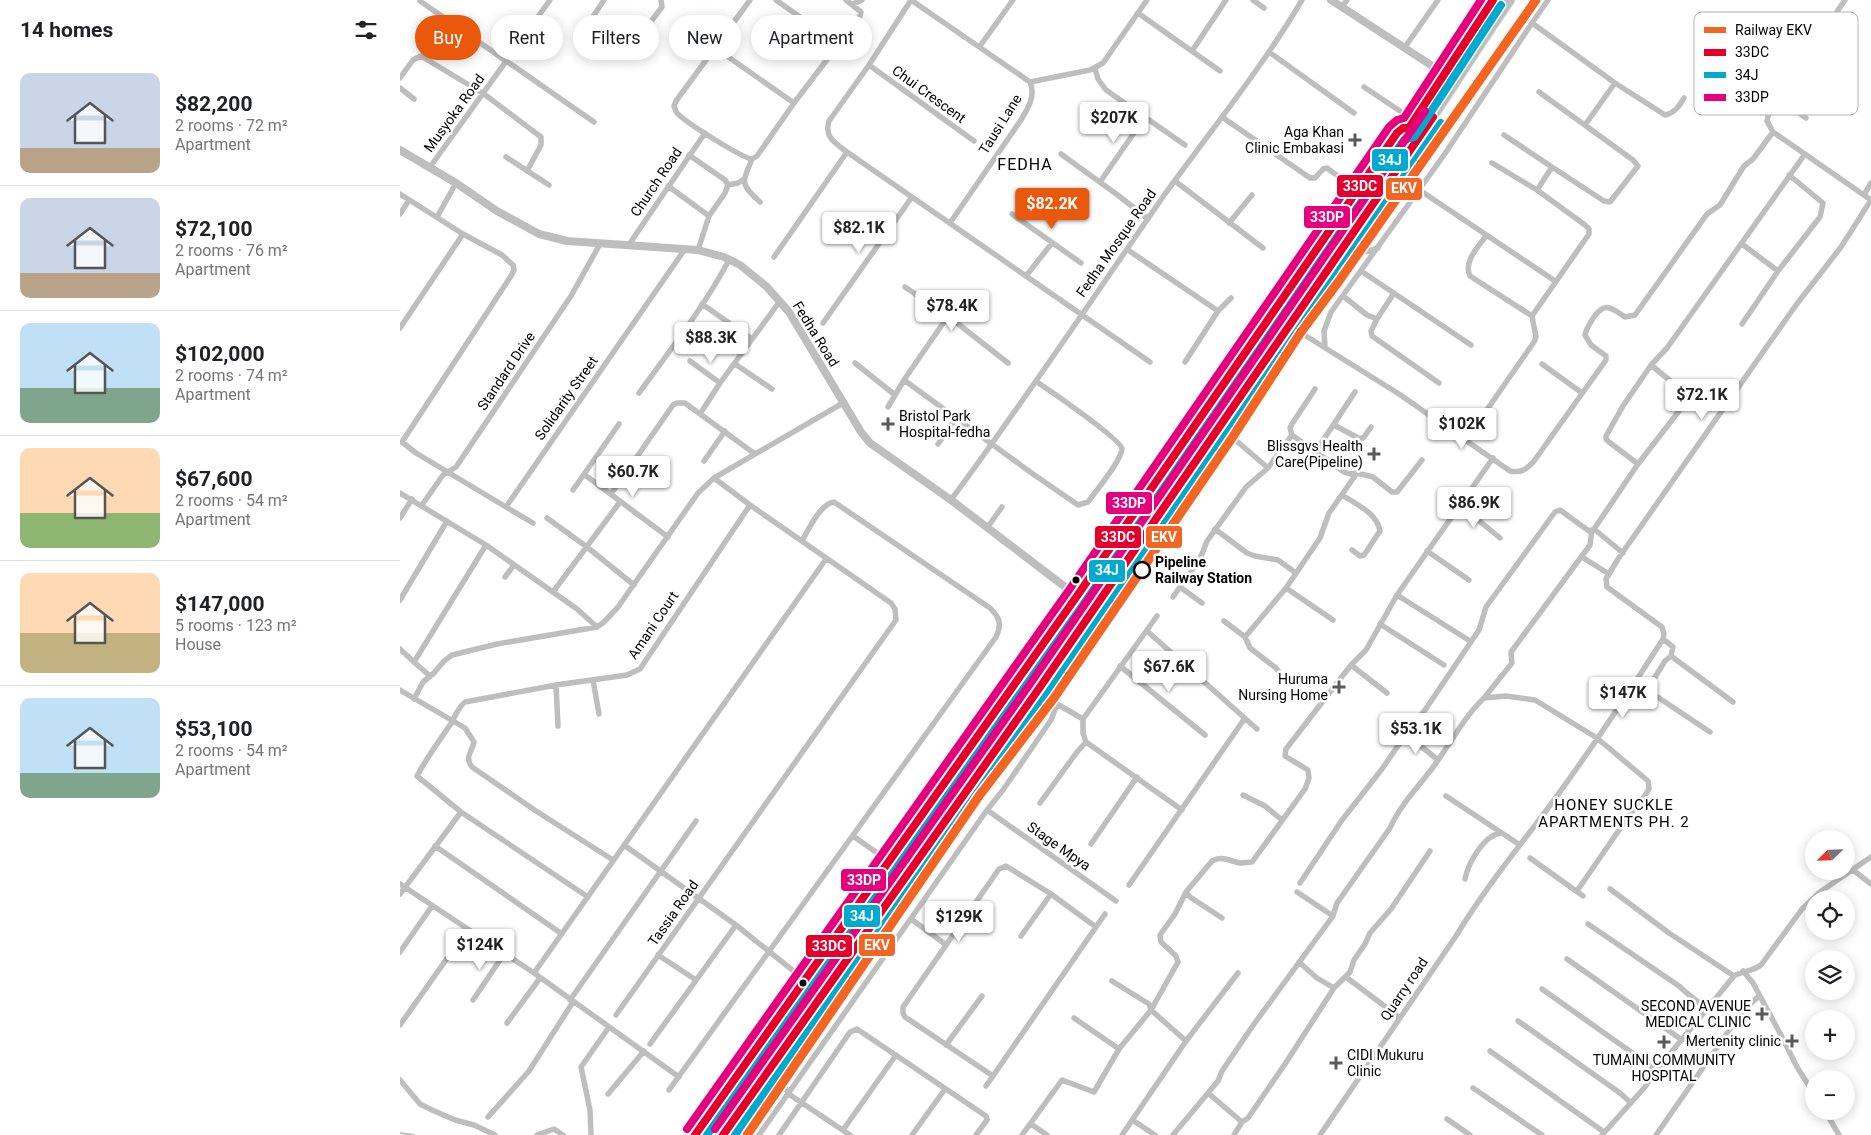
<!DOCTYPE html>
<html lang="en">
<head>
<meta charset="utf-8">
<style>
	body { margin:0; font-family:Roboto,sans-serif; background:#f2f2f2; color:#202124; height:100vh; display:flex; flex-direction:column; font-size:19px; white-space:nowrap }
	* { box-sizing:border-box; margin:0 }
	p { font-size:16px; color:#757577 }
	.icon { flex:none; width:28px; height:28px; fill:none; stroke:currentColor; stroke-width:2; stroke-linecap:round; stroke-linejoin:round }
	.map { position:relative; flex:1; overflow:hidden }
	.drawer { display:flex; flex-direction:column; background:#fff; width:400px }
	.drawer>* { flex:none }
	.top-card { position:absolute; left:15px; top:15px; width:475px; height:45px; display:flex; gap:10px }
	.needle { width:32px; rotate:247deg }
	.controls { position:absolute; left:1405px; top:830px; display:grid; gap:10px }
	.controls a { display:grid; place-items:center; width:50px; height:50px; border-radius:50%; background:#fff; box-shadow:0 2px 12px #0003; font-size:25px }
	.price { position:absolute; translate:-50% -42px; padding:0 11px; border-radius:5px; background:#fff; color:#222; font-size:16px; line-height:32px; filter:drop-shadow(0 1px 2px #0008) }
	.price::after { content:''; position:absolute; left:50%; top:30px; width:15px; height:11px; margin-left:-8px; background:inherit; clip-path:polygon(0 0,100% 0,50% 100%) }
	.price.active { background:#ea580c; color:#fff }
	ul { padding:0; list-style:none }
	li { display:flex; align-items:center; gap:15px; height:125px; padding:0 20px }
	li+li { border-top:1px solid #e0e0e0 }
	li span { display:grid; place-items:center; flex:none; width:140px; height:100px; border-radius:10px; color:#555 }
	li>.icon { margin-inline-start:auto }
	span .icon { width:60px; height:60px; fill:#fffc; stroke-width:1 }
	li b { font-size:21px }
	h2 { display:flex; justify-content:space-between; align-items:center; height:60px; padding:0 20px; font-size:21px }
	.tag { padding:0 18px; border-radius:22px; background:#fff; box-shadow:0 2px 12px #0003; font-size:18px; line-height:45px }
	.tag.active { background:#ea580c; color:#fff }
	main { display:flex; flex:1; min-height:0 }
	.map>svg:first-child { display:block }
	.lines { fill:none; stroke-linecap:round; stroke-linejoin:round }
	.stream { stroke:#bfbfbf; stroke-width:2 }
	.primary-casing { stroke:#dbdbdb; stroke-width:11 }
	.minor { stroke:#bebebe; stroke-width:5.5 }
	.tertiary { stroke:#bebebe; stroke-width:8 }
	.secondary { stroke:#b8b8b8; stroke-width:9 }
	.primary { stroke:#bebebe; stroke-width:9 }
	.bus-1-casing { stroke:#fff; stroke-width:11 }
	.bus-2-casing { stroke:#fff; stroke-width:11 }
	.bus-3-casing { stroke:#fff; stroke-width:11 }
	.bus-1 { stroke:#e4002b; stroke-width:8 }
	.bus-2 { stroke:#00a9ce; stroke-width:8 }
	.bus-3 { stroke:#e5007d; stroke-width:8 }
	.rail-1-casing { stroke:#fff; stroke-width:12 }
	.rail-1 { stroke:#f26522; stroke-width:9 }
	.poi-dot { fill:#595959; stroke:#fff; stroke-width:2 }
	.stop-dot { fill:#fff; stroke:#000; stroke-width:2.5 }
	.bus-dot { fill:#000; stroke:#fff; stroke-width:2 }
	.labels { text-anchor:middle; stroke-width:5; stroke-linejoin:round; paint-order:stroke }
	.street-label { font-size:14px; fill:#000; stroke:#fff }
	.poi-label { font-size:14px; fill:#000; stroke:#fff; text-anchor:end }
	.stop-label { font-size:14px; font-weight:bold; fill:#000; stroke:#fff; text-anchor:start }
	.neighbourhood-label { font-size:15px; letter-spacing:1px; fill:#000; stroke:#fff }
	.quarter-label { font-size:16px; letter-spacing:1px; fill:#000; stroke:#fff }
	.key { fill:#fff; stroke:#b2b2b2; stroke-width:1 }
	.key-label { font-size:14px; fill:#000 }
	.line-badge { stroke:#fff; stroke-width:2 }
	.badge-label { font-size:14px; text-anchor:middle; font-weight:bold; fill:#fff }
</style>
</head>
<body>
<main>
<section class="drawer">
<h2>14 homes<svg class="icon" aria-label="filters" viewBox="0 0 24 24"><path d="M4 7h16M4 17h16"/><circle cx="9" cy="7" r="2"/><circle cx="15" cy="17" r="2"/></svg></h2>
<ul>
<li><span style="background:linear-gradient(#c9d6e8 75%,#b9a48a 0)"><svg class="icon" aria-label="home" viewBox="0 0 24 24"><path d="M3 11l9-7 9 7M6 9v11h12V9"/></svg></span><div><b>$82,200</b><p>2 rooms · 72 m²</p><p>Apartment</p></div></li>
<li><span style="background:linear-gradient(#c9d6e8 75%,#b9a48a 0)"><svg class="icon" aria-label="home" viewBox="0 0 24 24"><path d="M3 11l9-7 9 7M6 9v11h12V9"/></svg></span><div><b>$72,100</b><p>2 rooms · 76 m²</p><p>Apartment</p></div></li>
<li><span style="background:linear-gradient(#bfe0f5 65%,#7fa58c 0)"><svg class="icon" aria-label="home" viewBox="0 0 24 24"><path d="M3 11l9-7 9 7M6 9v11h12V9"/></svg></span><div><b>$102,000</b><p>2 rooms · 74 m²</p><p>Apartment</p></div></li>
<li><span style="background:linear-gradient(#ffd9b3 65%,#8fb573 0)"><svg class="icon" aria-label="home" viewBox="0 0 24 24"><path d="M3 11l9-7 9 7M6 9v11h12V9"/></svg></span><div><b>$67,600</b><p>2 rooms · 54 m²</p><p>Apartment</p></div></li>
<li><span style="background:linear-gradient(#ffd9b3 60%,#c2b280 0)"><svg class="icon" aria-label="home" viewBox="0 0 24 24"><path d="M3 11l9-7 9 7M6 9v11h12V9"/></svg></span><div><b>$147,000</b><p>5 rooms · 123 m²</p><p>House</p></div></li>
<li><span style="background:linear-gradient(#bfe0f5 75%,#7fa58c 0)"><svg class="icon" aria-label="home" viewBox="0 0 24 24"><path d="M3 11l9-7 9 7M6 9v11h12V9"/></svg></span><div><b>$53,100</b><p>2 rooms · 54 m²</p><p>Apartment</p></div></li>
</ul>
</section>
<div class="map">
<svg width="1471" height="1135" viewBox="0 0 1471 1135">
	<rect width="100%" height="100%" fill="#fff"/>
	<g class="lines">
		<!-- stream -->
		<path class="stream" d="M0,1133L14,1135"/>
		<defs>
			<path id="primary" d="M303,1135L391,1015L592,730L819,405L1009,128L1093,0
				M323,1135C547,823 766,507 983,191C1027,128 1067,63 1110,0"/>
		</defs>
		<!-- primary casing -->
		<use href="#primary" class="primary-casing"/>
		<!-- minor -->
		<path class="minor" d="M204,0L194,15V21L226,45L234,44L262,7L261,0
			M350,0L276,101L274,106C275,108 275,110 277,113C285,122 342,158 352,159L357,156L394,103L460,16L461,12L446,0
			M376,0L438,44
			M511,0L630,82C636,96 628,108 621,120L550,223
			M853,0L864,8
			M1445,0L1404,60L1368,116L1367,121L1373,132L1471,200
			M20,1L194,122
			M453,4L462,0
			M942,7L947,0
			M738,13L820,71
			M1132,23L1148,0
			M580,46L613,0
			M314,47L394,103
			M1005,47L1038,0
			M792,51L826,0
			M869,52L954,113
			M469,65L511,0
			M695,69L698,79L706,90L785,145
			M0,78L13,60L21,56L84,94L141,137V145L127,171
			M630,82L690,70L703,63L747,0
			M964,87L1009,117
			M0,88L14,99
			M1379,99L1406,118
			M822,117L910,178H915L923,169L927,168L958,191
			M1185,125L1215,83
			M1003,128L1024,94L1086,0
			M1104,135L1152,167
			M574,141L469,65L429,121C424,137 435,143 447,152L750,362
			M661,154L719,196L748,219
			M289,155L325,180L328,185L325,193L309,216L298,250
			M106,157L149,185
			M352,159C342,183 340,184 360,202
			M30,167L150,0
			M775,181L863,248
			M700,182L745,117
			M328,185L338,183L344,179
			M268,186L309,216
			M1018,189L1155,281
			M1137,190L1152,167L1204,201L1210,202L1238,166L1233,160L1139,92
			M0,194L63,234L102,255L113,265L114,270L111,276L2,442L16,453L106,507L285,249
			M1464,195L1471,183
			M0,214L9,200
			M612,214L681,263
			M37,217L56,183
			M829,223L852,195
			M1086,236C1078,247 1063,262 1070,276L1132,316
			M1342,244L1378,271L1420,217L1423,203L1389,175
			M228,246L305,133
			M728,250L818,311L785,362
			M374,257L447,152
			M935,261L978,248
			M961,271L1071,345
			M626,276L652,243
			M505,287L548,316L608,363
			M943,296L967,315L977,319L994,293
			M302,304L352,339
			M818,311L831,298
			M977,319L971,331L972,336L1039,383
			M423,323L512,197
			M1342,324L1378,271
			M890,326L999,394L1110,471C1121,473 1126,470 1134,461L1206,360V356L1191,345L1185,335C1186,329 1189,325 1192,320C1204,301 1210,307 1225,317L1235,315L1307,214L1320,205L1344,166L1353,159L1373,132
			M0,328L63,234
			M925,347L924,331L931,312L1044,155L1132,23L1215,83L1265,115C1275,113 1279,106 1284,98
			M290,361L320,383
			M455,363L495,395
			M335,364L372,389
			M1142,364L1182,393
			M504,380L633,474L678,505L688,502C696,491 721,461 722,449C722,440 649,390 637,382
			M239,393C270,350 304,307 329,260
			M488,407L504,380L548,316
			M300,414L320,383L380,301
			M934,425L960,439L964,437L971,427
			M818,431L839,443L868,468
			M892,435L944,472L950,474L957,473
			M1066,440L1134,342L1136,337L1132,316L1189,234V229L1185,225L1137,190L1092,163
			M538,444L556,418
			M916,451L955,392
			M304,461L325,431
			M1238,464L1209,442L1206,439V436L1223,406L1251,365L1267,348L1405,154
			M185,475L268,537
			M173,490L219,424
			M0,493L86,545L177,609L197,627L204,622L218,607L298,493L314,478L443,403
			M211,494L273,405L277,403H285L355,454
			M942,495C956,504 977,513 980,531L964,555L960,556L952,550
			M551,500C625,400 694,296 765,194C811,130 862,68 902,0
			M22,505L43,475L56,467L171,296L200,244
			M1060,505L1100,538
			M106,507L133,523
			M0,518L12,499
			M147,518L187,547L234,585
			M587,528L602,507
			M815,529L847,553L855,556L878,560L896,573
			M1194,529L1223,553
			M1027,551L1069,580
			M1182,557L1209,574
			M105,577L114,565
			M886,588L933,620
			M153,592L220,502
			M997,595L1070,641
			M773,597L780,587
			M0,600L47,521
			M802,603L780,587L800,559L807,541L846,487L868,468L892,435L890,428L892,424L915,389
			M824,621L845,637L850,648L876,668L884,679
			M980,624L1044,665
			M747,631L857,729
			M845,637L886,588L920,538L929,513L957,473L973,477L992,492H997L1022,460
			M1263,639L1273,647L1271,656L1333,702
			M0,649L14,662
			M951,665L987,693
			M720,666L805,735
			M30,676L14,662L86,545
			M193,680L199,714
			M156,685L158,726
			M1232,687L1238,690H1247L1310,732
			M0,690L65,728L74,742C72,753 64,756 72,767L136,811L213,860
			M638,690L654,698L657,704L683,719V733L686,742L782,810
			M1247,690L1265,661L1271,656
			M1084,698L1112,663L1111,652L1190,545L1192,530
			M14,699L23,682L34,673L44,661L52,655L97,644L197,627
			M683,719L757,616
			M1006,734L1038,760
			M843,795L865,806L882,820
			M1046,796L1120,845
			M640,803L677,752L686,742
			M587,810L716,901
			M453,836L490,862
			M691,844L737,777
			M224,845L336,925L406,981
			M35,846L162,934
			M1130,858L1183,896
			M1453,870L1471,884
			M1065,879C1068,863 1084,835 1101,833
			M900,883L942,820L982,769L1010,728L1025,710L1079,630L1086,607L1155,512L1160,510L1189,531L1194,529L1238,464L1279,411L1286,396L1284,392L1251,365
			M0,884L134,973L279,1077
			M729,885L845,718
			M1210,889L1269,933L1334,976
			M786,892L790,897L822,918
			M897,892L933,916
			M0,894L61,812
			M188,897L61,812L17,776C27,757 40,740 52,722C56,714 58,708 65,702L156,685L227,675L240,669L350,505
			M511,919L545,944
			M1188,924L1279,986C1288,995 1298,1001 1307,1010
			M621,936L651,894
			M0,952L32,906
			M258,955L296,980
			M1167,959L1282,1040
			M899,962L917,978L934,988
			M1343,971L1353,983L1382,1037L1397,1067L1414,1094
			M134,973L426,559
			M946,977L999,1017
			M712,981L749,1004L751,1010L786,1041
			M1142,989L1248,1064L1255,1072
			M73,1000L104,954
			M170,1000L296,821
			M216,1015L496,620L495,609L491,603L350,505L314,478
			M674,1018L719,1049
			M1118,1021L1220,1093L1231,1103
			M107,1023L140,978
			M0,1025L67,930
			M250,1044L336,925
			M546,1045L582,996
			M1090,1051L1204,1132
			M366,1075L382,1084L389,1094L396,1099L450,1135
			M593,1076L505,1017L503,1013V1007L599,869L606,866L651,894L696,927
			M0,1080L20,1104L32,1110L55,1120L74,1125L95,1135
			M586,1086L705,914
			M1073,1088L1142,1135
			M269,1090L596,637C602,624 600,618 590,608L434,502C421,503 408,530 402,541
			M808,1093L842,1122
			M208,1094L244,1051
			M1425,1111L1439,1135
			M88,1117L129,1071L173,1002
			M1047,1119L1070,1135
			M734,1121L755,1135
			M631,1124L647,1135
			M443,1130L496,1055
			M137,1135L154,1129L163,1135
			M191,1135L190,1110L181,1067L209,1027
			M359,1135L587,810L603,790L651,720L657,704
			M379,1135L450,1032L457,1029L586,1116L587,1120L576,1135
			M512,1135L545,1089
			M622,1135L662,1080L694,1092L719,1049L751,1010L778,962L776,956L761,942L760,935L775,914L786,892L812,861C823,855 828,861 840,863C844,863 848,862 852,862L905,789L909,778L908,770L885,756L886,749L951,665L966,650L997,595L1093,458
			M722,1135L786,1041L838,973
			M773,1135L818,1081L822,1071L854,1024L933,916L937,903L990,828C1000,805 1019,786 1034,766C1050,744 1064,717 1084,698L1106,696L1135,700L1197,738L1248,781L1249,789L1246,794L1228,817L1177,891
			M834,1135L842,1122L848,1118L885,1064L934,988L950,972L954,960L965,944L970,933L991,909L1030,851
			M920,1135L1056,936C1079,898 1106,863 1133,828C1180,767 1222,703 1263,639L1264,634L1262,627L1207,587L1206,579L1218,559L1396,305L1441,247L1471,200
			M1202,1135L1245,1087L1255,1072L1334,976C1343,970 1352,972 1361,965L1402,909L1420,892L1471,857
			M1256,1135L1330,1029L1344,1010L1359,996"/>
		<!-- tertiary -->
		<path class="tertiary" d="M931,0L1040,71
			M0,150L56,183L97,211L139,234L167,241L298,250L324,257L340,265L366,286L389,312L461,432L470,443L551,500L677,596"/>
		<!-- secondary -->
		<path class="secondary" d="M295,1135L357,1049L677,596L796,426L949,202L997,133L1003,128H1009"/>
		<!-- primary -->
		<use href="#primary" class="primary"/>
		<defs>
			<path id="bus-1" d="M295,1135L677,596L997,133L1003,128H1009L1093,0
				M323,1135L638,690L1033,117"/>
			<path id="bus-2" d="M307,1135L685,602L1004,140L1014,137L1017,133L1101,5
				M335,1135L646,696L1041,123"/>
			<path id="bus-3" d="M287,1129L669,590L989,127L997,120L1004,118L1081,0
				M315,1129L630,684L1025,111"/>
		</defs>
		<!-- bus-1 casing -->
		<use href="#bus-1" class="bus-1-casing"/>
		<!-- bus-2 casing -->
		<use href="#bus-2" class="bus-2-casing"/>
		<!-- bus-3 casing -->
		<use href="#bus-3" class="bus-3-casing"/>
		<!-- bus-1 -->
		<use href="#bus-1" class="bus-1"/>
		<!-- bus-2 -->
		<use href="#bus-2" class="bus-2"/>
		<!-- bus-3 -->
		<use href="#bus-3" class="bus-3"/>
		<defs>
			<path id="rail-1" d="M347,1135L579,796L654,698L832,438L901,332L939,281L1136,0"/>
		</defs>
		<!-- rail-1 casing -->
		<use href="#rail-1" class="rail-1-casing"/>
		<!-- rail-1 -->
		<use href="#rail-1" class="rail-1"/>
	</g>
	<!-- markers -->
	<g class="poi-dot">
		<path d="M952.5 132.5h5v5h5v5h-5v5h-5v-5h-5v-5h5z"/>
		<path d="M485.5 416.5h5v5h5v5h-5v5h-5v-5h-5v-5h5z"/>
		<path d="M971.5 446.5h5v5h5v5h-5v5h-5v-5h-5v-5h5z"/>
		<path d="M936.5 679.5h5v5h5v5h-5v5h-5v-5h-5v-5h5z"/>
		<path d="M1359.5 1006.5h5v5h5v5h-5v5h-5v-5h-5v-5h5z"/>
		<path d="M1389.5 1033.5h5v5h5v5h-5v5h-5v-5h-5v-5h5z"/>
		<path d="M1261.5 1034.5h5v5h5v5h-5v5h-5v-5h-5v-5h5z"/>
		<path d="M933.5 1055.5h5v5h5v5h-5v5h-5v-5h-5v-5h5z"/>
	</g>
	<circle class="stop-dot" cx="742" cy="570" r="8"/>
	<g class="bus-dot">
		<circle cx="676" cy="580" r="4.5"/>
		<circle cx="403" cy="983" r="4.5"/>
	</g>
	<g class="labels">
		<!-- street labels -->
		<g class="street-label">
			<text transform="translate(529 94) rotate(36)" y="5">Chui Crescent</text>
			<text transform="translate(54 113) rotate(-54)" y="5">Musyoka Road</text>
			<text transform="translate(600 124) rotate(-58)" y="5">Tausi Lane</text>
			<text transform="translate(256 182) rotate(-56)" y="5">Church Road</text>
			<text transform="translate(716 243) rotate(-55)" y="5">Fedha Mosque Road</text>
			<text transform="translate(416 334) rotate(58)" y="5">Fedha Road</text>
			<text transform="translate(106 371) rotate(-56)" y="5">Standard Drive</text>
			<text transform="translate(166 398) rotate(-55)" y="5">Solidarity Street</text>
			<text transform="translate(253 625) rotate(-56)" y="5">Amani Court</text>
			<text transform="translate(659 846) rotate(35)" y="5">Stage Mpya</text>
			<text transform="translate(273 913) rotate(-55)" y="5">Tassia Road</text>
			<text transform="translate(1004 989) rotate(-56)" y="5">Quarry road</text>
		</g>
		<!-- poi labels -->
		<g class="poi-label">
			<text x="944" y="137">Aga Khan<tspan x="944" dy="16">Clinic Embakasi</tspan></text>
			<text x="499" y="421" text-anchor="start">Bristol Park<tspan x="499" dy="16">Hospital-fedha</tspan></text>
			<text x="963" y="451">Blissgvs Health<tspan x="963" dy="16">Care(Pipeline)</tspan></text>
			<text x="928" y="684">Huruma<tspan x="928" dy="16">Nursing Home</tspan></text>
			<text x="1351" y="1011">SECOND AVENUE<tspan x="1351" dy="16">MEDICAL CLINIC</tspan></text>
			<text x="1381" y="1046">Mertenity clinic</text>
			<text x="947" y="1060" text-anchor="start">CIDI Mukuru<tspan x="947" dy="16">Clinic</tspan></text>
			<text x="1264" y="1065" text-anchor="middle">TUMAINI COMMUNITY<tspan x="1264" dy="16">HOSPITAL</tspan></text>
		</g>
		<!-- stop labels -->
		<g class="stop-label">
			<text x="755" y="567">Pipeline<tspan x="755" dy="16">Railway Station</tspan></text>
		</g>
		<!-- neighbourhood labels -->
		<g class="neighbourhood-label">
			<text x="1214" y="810">HONEY SUCKLE<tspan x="1214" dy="17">APARTMENTS PH. 2</tspan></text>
		</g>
		<!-- quarter labels -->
		<g class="quarter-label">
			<text x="625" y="170">FEDHA</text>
		</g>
	</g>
	<!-- legend -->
	<rect x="1294" y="12" width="164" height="103" rx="8" class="key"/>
	<rect x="1304" y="27" width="22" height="6" fill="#f26522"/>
	<rect x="1304" y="49" width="22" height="7" fill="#e4002b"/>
	<rect x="1304" y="72" width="22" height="6" fill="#00a9ce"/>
	<rect x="1304" y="94" width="22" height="7" fill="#e5007d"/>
	<g class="key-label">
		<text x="1335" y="35">Railway EKV</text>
		<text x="1335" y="57">33DC</text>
		<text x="1335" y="80">34J</text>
		<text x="1335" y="102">33DP</text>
	</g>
	<g class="line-badge">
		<rect x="971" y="148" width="38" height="24" rx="5" fill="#00a9ce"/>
		<rect x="936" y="174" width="48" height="24" rx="5" fill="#e4002b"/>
		<rect x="985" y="177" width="38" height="24" rx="5" fill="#f26522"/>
		<rect x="903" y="205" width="48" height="24" rx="5" fill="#e5007d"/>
		<rect x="705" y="491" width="48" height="24" rx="5" fill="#e5007d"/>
		<rect x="694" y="525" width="48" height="24" rx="5" fill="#e4002b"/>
		<rect x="745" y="525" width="38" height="24" rx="5" fill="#f26522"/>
		<rect x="688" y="559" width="38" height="24" rx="5" fill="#00a9ce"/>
		<rect x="440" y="868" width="47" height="24" rx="5" fill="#e5007d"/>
		<rect x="443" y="904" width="38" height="24" rx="5" fill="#00a9ce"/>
		<rect x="458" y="933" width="38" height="24" rx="5" fill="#f26522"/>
		<rect x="405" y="934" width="48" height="24" rx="5" fill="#e4002b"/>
	</g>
	<g class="badge-label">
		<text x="990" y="165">34J</text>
		<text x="960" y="191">33DC</text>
		<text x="1004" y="193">EKV</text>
		<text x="927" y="222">33DP</text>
		<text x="729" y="508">33DP</text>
		<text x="718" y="542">33DC</text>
		<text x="764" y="542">EKV</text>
		<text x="707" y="575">34J</text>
		<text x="464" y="885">33DP</text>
		<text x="462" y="921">34J</text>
		<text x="477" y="950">EKV</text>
		<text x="429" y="951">33DC</text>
	</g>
</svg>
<div class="controls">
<a><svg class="needle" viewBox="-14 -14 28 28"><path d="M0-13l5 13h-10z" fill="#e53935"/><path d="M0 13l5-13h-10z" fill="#757577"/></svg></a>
<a><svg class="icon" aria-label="locate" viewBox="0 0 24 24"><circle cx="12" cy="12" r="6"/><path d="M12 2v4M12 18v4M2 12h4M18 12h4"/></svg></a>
<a><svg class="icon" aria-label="layers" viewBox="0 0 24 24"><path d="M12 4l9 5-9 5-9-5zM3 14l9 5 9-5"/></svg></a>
<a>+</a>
<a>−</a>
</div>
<b class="price" style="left:714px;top:144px">$207K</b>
<b class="price active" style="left:652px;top:230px">$82.2K</b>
<b class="price" style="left:459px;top:254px">$82.1K</b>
<b class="price" style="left:552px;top:332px">$78.4K</b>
<b class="price" style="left:311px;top:364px">$88.3K</b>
<b class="price" style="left:1302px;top:421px">$72.1K</b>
<b class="price" style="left:1062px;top:450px">$102K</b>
<b class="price" style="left:233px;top:498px">$60.7K</b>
<b class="price" style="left:1074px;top:529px">$86.9K</b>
<b class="price" style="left:769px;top:693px">$67.6K</b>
<b class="price" style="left:1223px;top:719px">$147K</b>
<b class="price" style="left:1016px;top:755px">$53.1K</b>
<b class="price" style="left:559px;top:943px">$129K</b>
<b class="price" style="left:80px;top:971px">$124K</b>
<div class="top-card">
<a class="tag active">Buy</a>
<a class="tag">Rent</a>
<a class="tag">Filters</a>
<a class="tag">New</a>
<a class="tag">Apartment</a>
</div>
</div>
</main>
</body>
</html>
